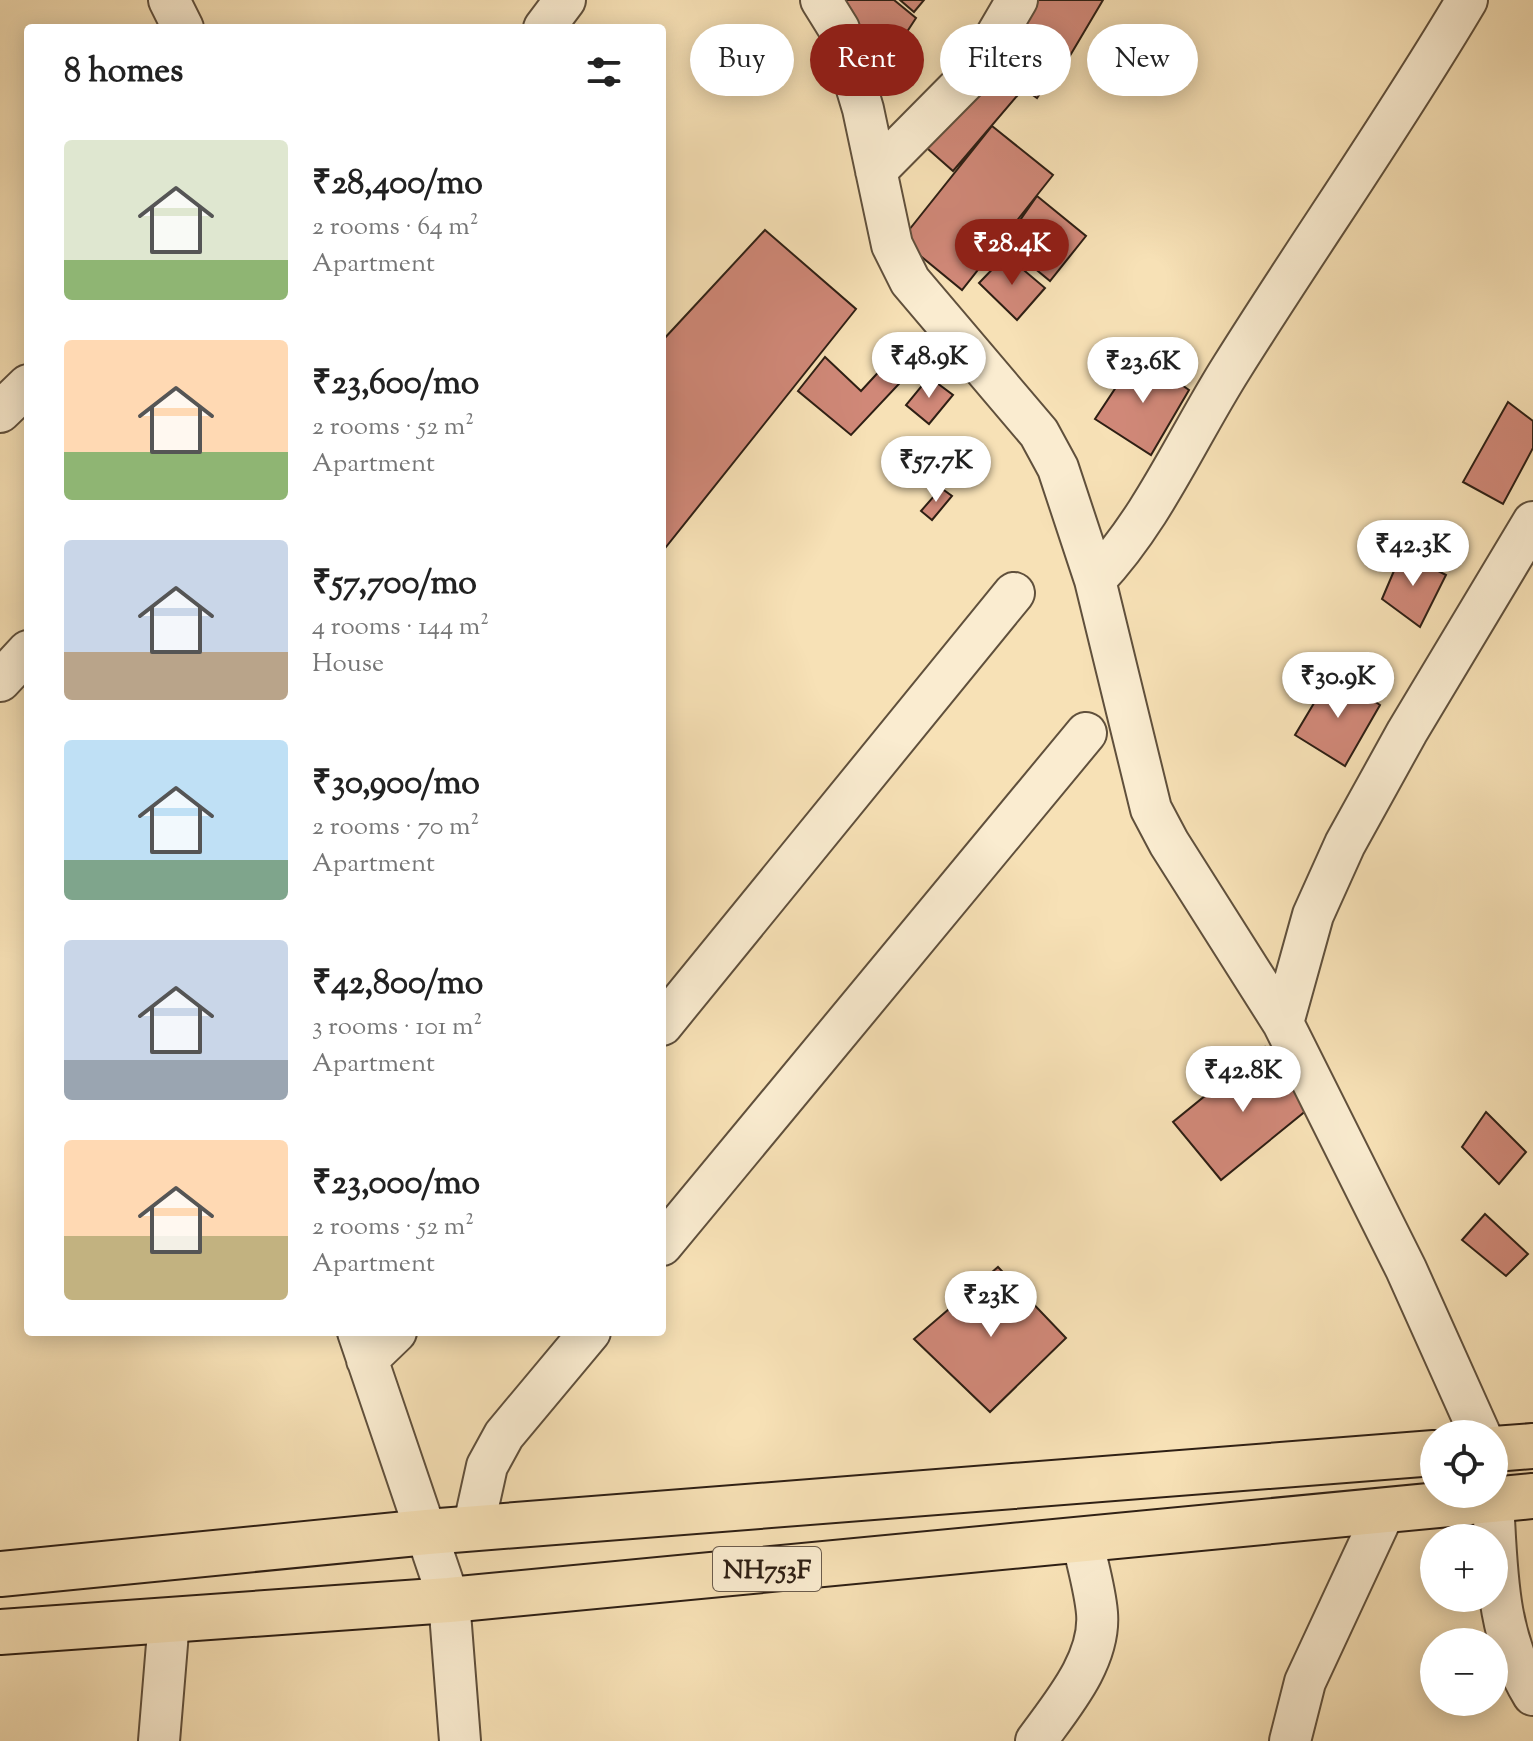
<!DOCTYPE html>
<html lang="en">
<head>
<meta charset="utf-8">
<style>
	body { margin:0; font-family:"Sorts Mill Goudy",serif; background:#f2f2f2; color:#222; height:100vh; display:flex; flex-direction:column; font-size:30px; white-space:nowrap }
	* { box-sizing:border-box; margin:0 }
	p { font-size:26px; color:#767676 }
	.icon { flex:none; width:44px; height:44px; fill:none; stroke:currentColor; stroke-width:2; stroke-linecap:round; stroke-linejoin:round }
	.map { position:relative; flex:1; overflow:hidden }
	.drawer { position:absolute; left:24px; top:24px; width:642px; height:1312px; display:flex; flex-direction:column; background:#fff; border-radius:8px; box-shadow:0 4px 20px #0003 }
	.drawer>* { flex:none }
	.guide { position:absolute; left:690px; top:24px; width:722px; height:72px; display:flex; gap:16px }
	.fabs { position:absolute; left:1420px; top:1420px; display:grid; gap:16px }
	.fabs a { display:grid; place-items:center; width:88px; height:88px; border-radius:50%; background:#fff; box-shadow:0 4px 20px #0003; font-size:40px }
	.price { position:absolute; translate:-50% -68px; padding:0 18px; border-radius:28px; background:#fff; color:#222; font-size:26px; line-height:52px; filter:drop-shadow(0 2px 4px #0008) }
	.price::after { content:''; position:absolute; left:50%; top:48px; width:24px; height:18px; margin-left:-12px; background:inherit; clip-path:polygon(0 0,100% 0,50% 100%) }
	.price.current { background:#8f2418; color:#fff }
	ul { padding:0; list-style:none }
	li { display:flex; align-items:center; gap:24px; height:200px; padding:0 40px }
	li span { display:grid; place-items:center; flex:none; width:224px; height:160px; border-radius:8px; color:#555 }
	li>.icon { margin-inline-start:auto }
	span .icon { width:96px; height:96px; fill:#fffc; stroke-width:1 }
	li b { font-size:34px }
	h2 { display:flex; justify-content:space-between; align-items:center; height:96px; padding:0 40px; font-size:34px }
	.pill { padding:0 28px; border-radius:36px; background:#fff; box-shadow:0 4px 20px #0003; font-size:28px; line-height:72px }
	.pill.current { background:#8f2418; color:#fff }
	.map>svg:first-child { display:block }
	.building { fill:#d08878; stroke:#2e1f14; stroke-width:2 }
	.lines { fill:none; stroke-linecap:round; stroke-linejoin:round }
	.minor-casing { stroke:#60503c; stroke-width:44 }
	.highway-casing { stroke:#2e1f14; stroke-width:48 }
	.minor { stroke:#faecd0; stroke-width:40 }
	.highway { stroke:#f7e1b6; stroke-width:44 }
	.labels { text-anchor:middle; stroke-width:6; stroke-linejoin:round; paint-order:stroke }
	.shield { fill:#faecd0; stroke:#6b5c4c; stroke-width:2 }
	.shield-label { font-size:26px; font-weight:bold; fill:#2e1f14 }
</style>
</head>
<body>
<div class="map">
<svg width="1533" height="1741" viewBox="0 0 1533 1741">
	<rect width="100%" height="100%" fill="#f7e1b6"/>
	<filter id="stains"><feTurbulence type="fractalNoise" baseFrequency=".0025" numOctaves="4"/><feColorMatrix values="0 0 0 0 .2 0 0 0 0 .09 0 0 0 0 .02 0 0 0 .5 -.17"/></filter>
	<radialGradient id="worn" r=".72"><stop offset=".6" stop-color="#630" stop-opacity="0"/><stop offset="1" stop-color="#630" stop-opacity=".3"/></radialGradient>
	<!-- building -->
	<path class="building" d="M844,0H894L916,18L884,67L835,10Z
		M900,0H924L914,12Z
		M1027,0H1103L1068,59L1015,21Z
		M1018,32L1060,64L1037,98L994,67Z
		M983,67L1017,96L953,171L920,142Z
		M992,126L1053,175L962,290L901,240Z
		M1037,196L1086,236L1050,281L1004,243Z
		M765,230L856,309L662,552V341Z
		M1006,255L1045,288L1017,320L979,283Z
		M896,353L912,370L851,435L798,391L825,357L861,391Z
		M1138,354L1189,390L1151,455L1095,419Z
		M929,377L953,395L929,424L906,405Z
		M1508,402L1533,421V448L1503,504L1463,482Z
		M941,488L952,496L932,520L921,511Z
		M1402,552L1446,575L1420,627L1382,599Z
		M1332,673L1380,705L1345,766L1295,735Z
		M1265,1047L1313,1105L1221,1180L1173,1122Z
		M1486,1112L1526,1152L1499,1184L1462,1147Z
		M1485,1214L1528,1254L1506,1276L1462,1240Z
		M998,1267L1066,1338L990,1412L914,1339Z"/>
	<g class="lines">
		<defs>
			<path id="minor" d="M169,0L183,28
				M821,0L839,29L863,109L892,245L910,281L1039,433L1058,468L1095,580L1151,809L1169,843L1283,1023L1406,1269L1480,1434
				M544,28L565,0
				M876,171L976,70L1017,0
				M0,412L28,385
				M1095,580C1153,519 1187,438 1232,367C1309,244 1393,125 1467,0
				M0,681L28,651
				M1283,1023L1313,915L1345,844L1407,732L1533,522
				M662,1025L1014,593
				M662,1245L1086,733
				M358,1332L449,1600L460,1741
				M367,1360L396,1332
				M1493,1500C1497,1569 1496,1634 1533,1695
				M473,1529L487,1466L504,1435L590,1332
				M159,1741L169,1620
				M1036,1741C1062,1705 1101,1660 1097,1613C1095,1589 1087,1563 1082,1539
				M1290,1741L1305,1682L1385,1510"/>
			<path id="highway" d="M1494,1449L1533,1446
				M0,1574L427,1532L1434,1453
				M0,1632L449,1600L1533,1496"/>
		</defs>
		<!-- minor casing -->
		<use href="#minor" class="minor-casing"/>
		<!-- highway casing -->
		<use href="#highway" class="highway-casing"/>
		<!-- minor -->
		<use href="#minor" class="minor"/>
		<!-- highway -->
		<use href="#highway" class="highway"/>
	</g>
	<g class="labels">
		<!-- shield labels -->
		<rect class="shield" x="713" y="1547" width="108" height="44" rx="6"/>
		<g class="shield-label">
			<text x="767" y="1578">NH753F</text>
		</g>
	</g>
	<rect width="100%" height="100%" filter="url(#stains)"/>
	<rect width="100%" height="100%" fill="url(#worn)"/>
</svg>
<div class="fabs">
<a><svg class="icon" aria-label="locate" viewBox="0 0 24 24"><circle cx="12" cy="12" r="6"/><path d="M12 2v4M12 18v4M2 12h4M18 12h4"/></svg></a>
<a>+</a>
<a>−</a>
</div>
<b class="price current" style="left:1012px;top:287px">₹28.4K</b>
<b class="price" style="left:929px;top:400px">₹48.9K</b>
<b class="price" style="left:1143px;top:405px">₹23.6K</b>
<b class="price" style="left:936px;top:504px">₹57.7K</b>
<b class="price" style="left:1413px;top:588px">₹42.3K</b>
<b class="price" style="left:1338px;top:720px">₹30.9K</b>
<b class="price" style="left:1243px;top:1114px">₹42.8K</b>
<b class="price" style="left:991px;top:1339px">₹23K</b>
<div class="guide">
<a class="pill">Buy</a>
<a class="pill current">Rent</a>
<a class="pill">Filters</a>
<a class="pill">New</a>
</div>
<section class="drawer">
<h2>8 homes<svg class="icon" aria-label="filters" viewBox="0 0 24 24"><path d="M4 7h16M4 17h16"/><circle cx="9" cy="7" r="2"/><circle cx="15" cy="17" r="2"/></svg></h2>
<ul>
<li><span style="background:linear-gradient(#dfe7d0 75%,#8fb573 0)"><svg class="icon" aria-label="home" viewBox="0 0 24 24"><path d="M3 11l9-7 9 7M6 9v11h12V9"/></svg></span><div><b>₹28,400/mo</b><p>2 rooms · 64 m²</p><p>Apartment</p></div></li>
<li><span style="background:linear-gradient(#ffd9b3 70%,#8fb573 0)"><svg class="icon" aria-label="home" viewBox="0 0 24 24"><path d="M3 11l9-7 9 7M6 9v11h12V9"/></svg></span><div><b>₹23,600/mo</b><p>2 rooms · 52 m²</p><p>Apartment</p></div></li>
<li><span style="background:linear-gradient(#c9d6e8 70%,#b9a48a 0)"><svg class="icon" aria-label="home" viewBox="0 0 24 24"><path d="M3 11l9-7 9 7M6 9v11h12V9"/></svg></span><div><b>₹57,700/mo</b><p>4 rooms · 144 m²</p><p>House</p></div></li>
<li><span style="background:linear-gradient(#bfe0f5 75%,#7fa58c 0)"><svg class="icon" aria-label="home" viewBox="0 0 24 24"><path d="M3 11l9-7 9 7M6 9v11h12V9"/></svg></span><div><b>₹30,900/mo</b><p>2 rooms · 70 m²</p><p>Apartment</p></div></li>
<li><span style="background:linear-gradient(#c9d6e8 75%,#9aa5b1 0)"><svg class="icon" aria-label="home" viewBox="0 0 24 24"><path d="M3 11l9-7 9 7M6 9v11h12V9"/></svg></span><div><b>₹42,800/mo</b><p>3 rooms · 101 m²</p><p>Apartment</p></div></li>
<li><span style="background:linear-gradient(#ffd9b3 60%,#c2b280 0)"><svg class="icon" aria-label="home" viewBox="0 0 24 24"><path d="M3 11l9-7 9 7M6 9v11h12V9"/></svg></span><div><b>₹23,000/mo</b><p>2 rooms · 52 m²</p><p>Apartment</p></div></li>
</ul>
</section>
</div>
</body>
</html>
